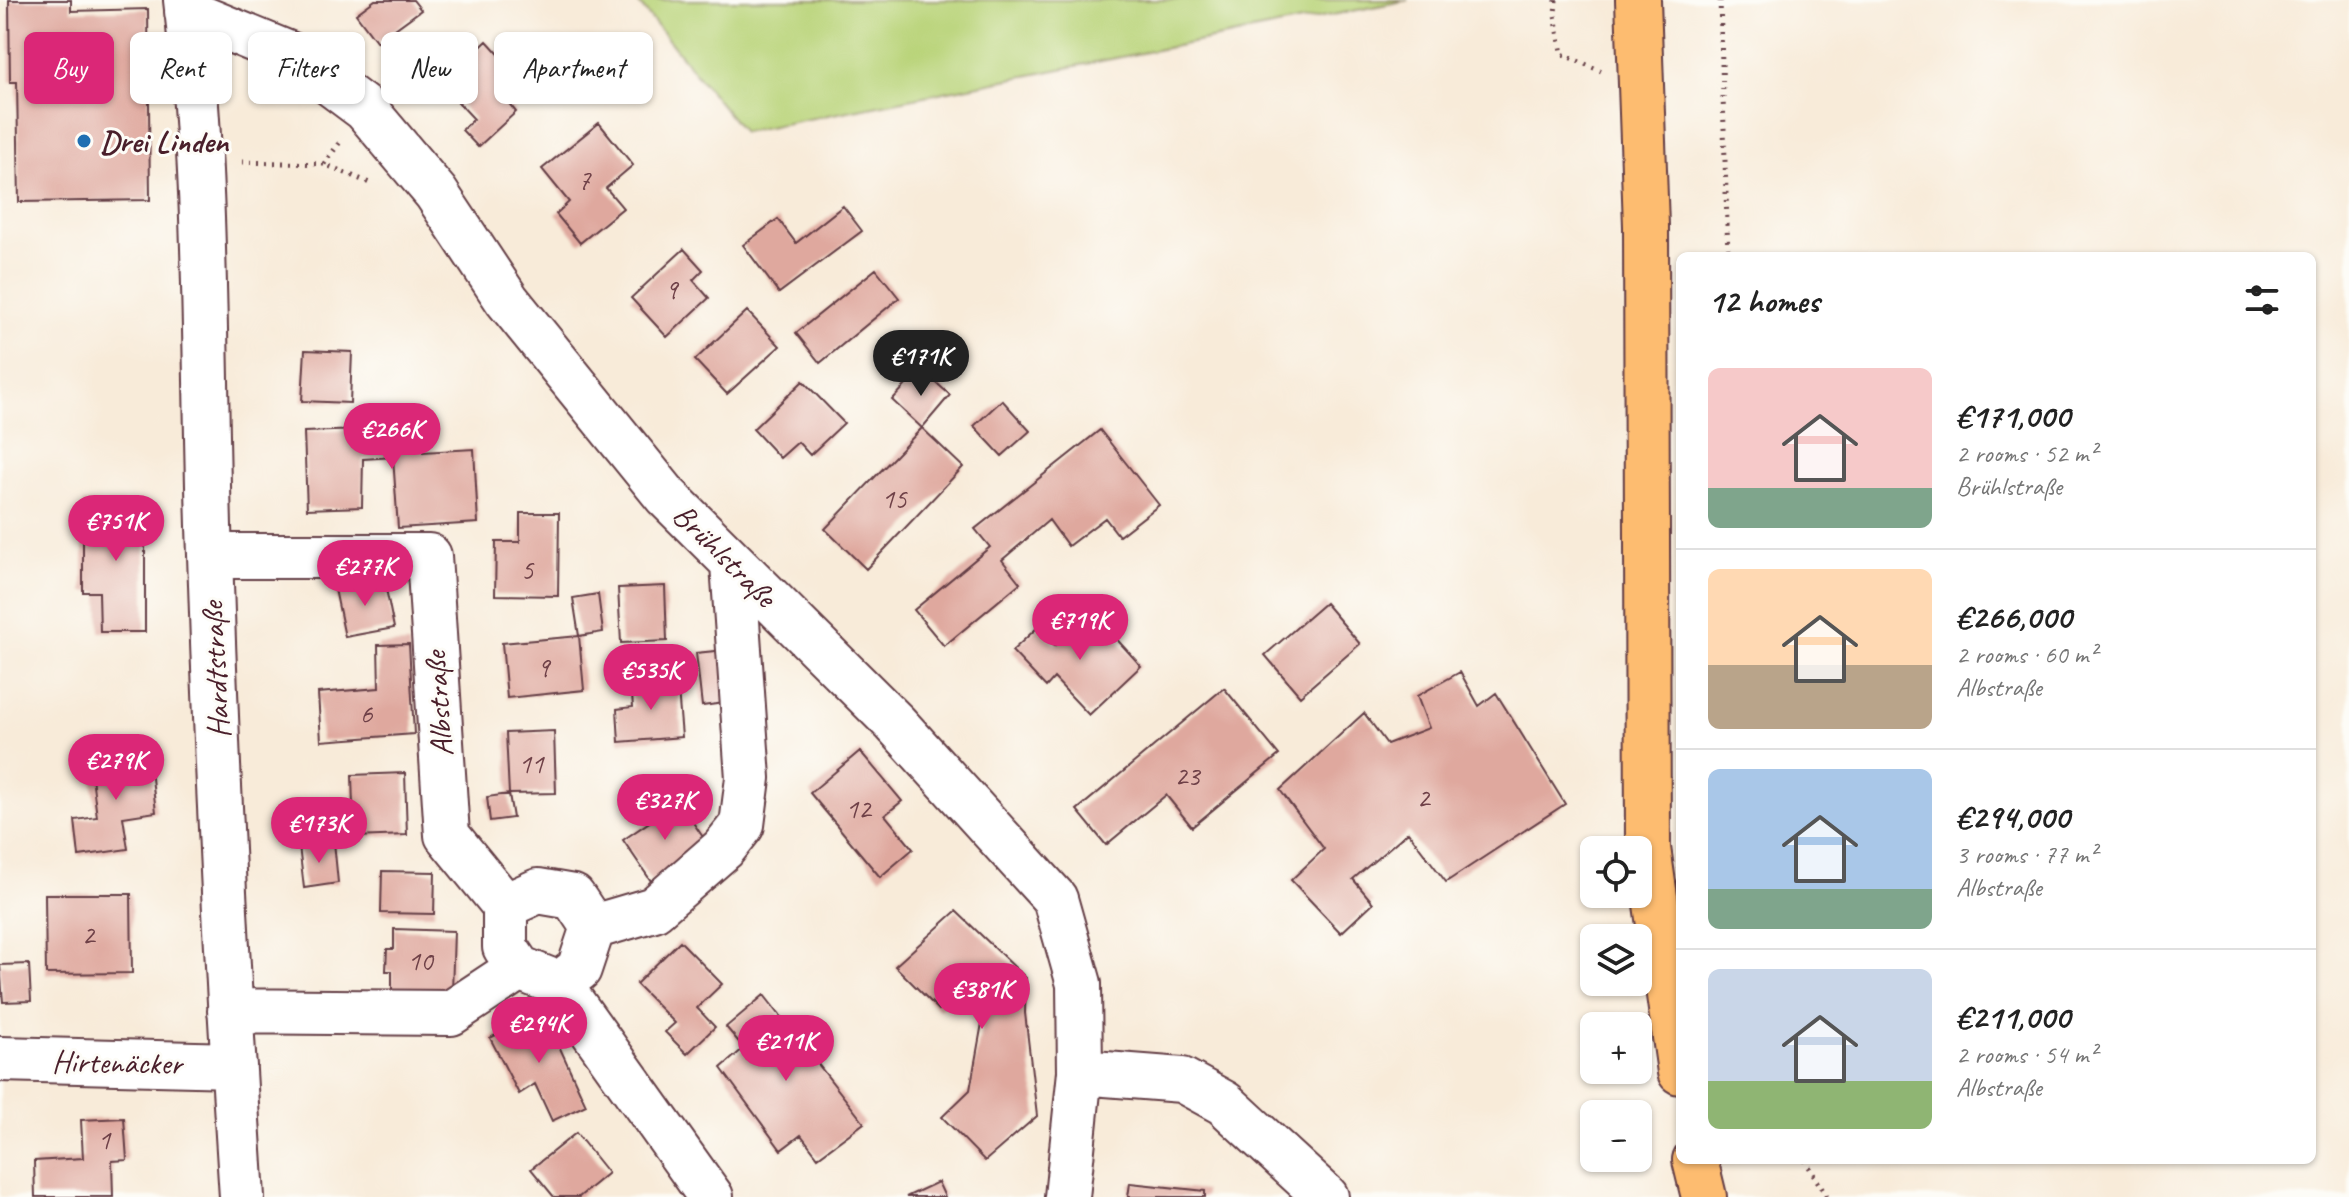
<!DOCTYPE html>
<html lang="en">
<head>
<meta charset="utf-8">
<style>
	body { margin:0; font-family:Caveat,sans-serif; background:#f6f6f6; color:#222; height:100vh; display:flex; flex-direction:column; font-size:30px; white-space:nowrap }
	* { box-sizing:border-box; margin:0 }
	p { font-size:26px; color:#767676 }
	.icon { flex:none; width:44px; height:44px; fill:none; stroke:currentColor; stroke-width:2; stroke-linecap:round; stroke-linejoin:round }
	.map { position:relative; flex:1; overflow:hidden }
	.details { position:absolute; left:1676px; top:252px; width:640px; height:912px; display:flex; flex-direction:column; background:#fff; border-radius:12px; box-shadow:0 2px 6px #0004 }
	.details>* { flex:none }
	.hud { position:absolute; left:24px; top:32px; width:760px; height:72px; display:flex; gap:16px }
	.controls { position:absolute; left:1580px; top:836px; display:grid; gap:16px }
	.controls a { display:grid; place-items:center; width:72px; height:72px; border-radius:12px; background:#fff; box-shadow:0 2px 6px #0004; font-size:40px }
	.price { position:absolute; translate:-50% -68px; padding:0 18px; border-radius:28px; background:#db2777; color:#fff; font-size:26px; line-height:52px; filter:drop-shadow(0 2px 4px #0008) }
	.price::after { content:''; position:absolute; left:50%; top:48px; width:24px; height:18px; margin-left:-12px; background:inherit; clip-path:polygon(0 0,100% 0,50% 100%) }
	.price.active { background:#222; color:#fff }
	ul { padding:0; list-style:none }
	li { display:flex; align-items:center; gap:24px; height:200px; padding:0 32px }
	li+li { border-top:2px solid #e0e0e0 }
	li span { display:grid; place-items:center; flex:none; width:224px; height:160px; border-radius:12px; color:#555 }
	li>.icon { margin-inline-start:auto }
	span .icon { width:96px; height:96px; fill:#fffc; stroke-width:1 }
	li b { font-size:34px }
	h2 { display:flex; justify-content:space-between; align-items:center; height:96px; padding:0 32px; font-size:34px }
	.pill { padding:0 28px; border-radius:12px; background:#fff; box-shadow:0 2px 6px #0004; font-size:28px; line-height:72px }
	.pill.active { background:#db2777; color:#fff }
	.map>svg:first-child { display:block }
	.green { fill:#bad47a; stroke:#827a52; stroke-width:2 }
	.building { fill:#dfa89e }
	.lines { fill:none; stroke-linecap:round; stroke-linejoin:round }
	.minor-casing { stroke:#643e45; stroke-width:48 }
	.major-casing { stroke:#643e45; stroke-width:48 }
	.path { stroke:#643e45; stroke-width:5; stroke-dasharray:2 6; stroke-linecap:butt }
	.minor { stroke:#fff; stroke-width:44 }
	.major { stroke:#fdbc6f; stroke-width:44 }
	.poi-dot { fill:#1f6fb2; stroke:#fdfcf7; stroke-width:3 }
	.labels { text-anchor:middle; stroke-width:6; stroke-linejoin:round; paint-order:stroke }
	.number-label { font-size:28px; fill:#6f4148 }
	.poi-label { font-size:32px; font-weight:bold; fill:#4a1f2b; stroke:#fdfcf7; text-anchor:start }
	.street-label { font-size:32px; fill:#4a1f2b; stroke:#fdfcf7 }
</style>
</head>
<body>
<div class="map">
<svg width="2349" height="1197" viewBox="0 0 2349 1197">
	<rect width="100%" height="100%" fill="#fdfcf7"/>
	<filter id="ink" filterUnits="userSpaceOnUse"><feTurbulence type="fractalNoise" baseFrequency=".0125" numOctaves="2"/><feDisplacementMap in="SourceGraphic" scale="16" xChannelSelector="R" yChannelSelector="G"/><feConvolveMatrix kernelMatrix="1 2 1 2 8 2 1 2 1" color-interpolation-filters="sRGB"/></filter>
	<filter id="wash" filterUnits="userSpaceOnUse"><feTurbulence type="fractalNoise" baseFrequency=".006" numOctaves="4" result="noise"/><feDisplacementMap in="SourceGraphic" scale="32" xChannelSelector="R" yChannelSelector="G"/><feGaussianBlur stdDeviation="1.8" result="paint"/><feColorMatrix in="noise" values="0 0 0 0 0 0 0 0 0 0 0 0 0 0 0 0 0 1.4 0 .05"/><feComposite in="paint" operator="in"/></filter>
	<g filter="url(#wash)">
		<rect width="100%" height="100%" fill="#f8ebd9"/>
		<!-- green -->
		<path class="green" d="M636,0H1408L743,132Z"/>
		<g id="blocks">
			<!-- building -->
			<path class="building" d="M9,0H71V11L148,9L150,200L19,202L17,82H10Z
				M375,0H413L421,10L377,42L356,14Z
				M487,41L526,84L507,101L516,112L478,147L462,130L474,119L441,84Z
				M599,123L633,165L606,188L623,208L580,243L556,214L569,202L542,169Z
				M843,206L862,231L779,293L743,245L778,219L796,243Z
				M684,249L703,270L693,280L709,298L667,337L631,298Z
				M876,269L899,298L820,363L796,333Z
				M747,311L780,346L727,394L695,360Z
				M305,350L352,352L350,403L302,401Z
				M921,369L950,395L922,428L892,400Z
				M803,381L844,423L810,455L798,442L780,458L753,429Z
				M1002,400L1030,431L1002,456L974,426Z
				M420,412L423,452L474,449L478,523L398,528L393,457L363,459L362,507L307,509L304,432L361,430L360,416Z
				M922,428L963,467L866,569L825,529Z
				M1100,430L1159,505L1119,536L1105,518L1068,546L1049,520L1002,560L1020,583L944,646L914,610L990,547L975,529Z
				M83,503H145V632H100L99,592H83Z
				M520,513H559L558,596L495,595L496,542H520Z
				M384,579L394,628L345,637L335,589Z
				M665,586L667,641L621,643L618,588Z
				M598,594L603,632L579,636L573,598Z
				M1325,603L1360,644L1300,696L1265,655Z
				M1091,611L1141,666L1089,715L1054,678L1046,687L1012,651L1038,627L1055,645Z
				M579,636L584,690L507,698L502,643Z
				M409,644L414,734L321,741L318,693L379,688L378,645Z
				M725,650L732,702L702,706L696,653Z
				M1460,672L1479,706L1496,693L1565,804L1446,882L1408,832L1353,879L1373,903L1341,933L1291,880L1324,849L1280,790L1364,713L1387,744L1429,728L1417,696Z
				M677,678L682,737L619,742L617,709L633,707L631,683Z
				M1224,688L1279,755L1192,827L1166,795L1106,845L1077,810Z
				M554,731L556,793L509,794L513,818L490,821L487,797L509,794L506,733Z
				M860,751L902,801L885,815L913,849L880,877L810,793Z
				M149,753L156,812L123,817L128,849L79,856L75,820L97,817L90,761Z
				M405,773L407,835L354,837L352,775Z
				M679,802L707,843L651,881L623,840Z
				M334,842L338,883L304,888L299,846Z
				M382,871L435,872L434,914L381,913Z
				M45,894H131L132,973L46,974Z
				M956,911L1026,978L1025,1013L1037,1116L985,1161L942,1117L970,1090L984,1012L969,982L939,1010L895,966Z
				M394,929L454,931L452,992L392,990V971H386L387,949H394Z
				M680,941L722,984L697,1008L715,1027L687,1054L665,1032L675,1023L636,984Z
				M29,964L31,1001L3,1002L0,965Z
				M764,995L864,1123L818,1157L801,1135L781,1150L721,1068L744,1048L726,1027Z
				M543,1011L586,1105L552,1121L535,1084L519,1094L490,1038Z
				M124,1118L127,1160L112,1161L113,1197H35L34,1161L83,1158L81,1120Z
				M576,1133L608,1173L579,1197H554L531,1169Z
				M938,1182L945,1197H906Z
				M1130,1183L1205,1191V1197H1128Z"/>
		</g>
	</g>
	<g filter="url(#ink)">
		<use href="#blocks" fill-opacity="0" stroke="#643e45" stroke-width="2"/>
		<g class="lines">
			<defs>
				<path id="minor" d="M186,0C207,174 204,351 209,526C216,750 227,974 242,1197
					M187,12L294,56L365,109L436,193L507,300L666,496L895,723L1055,899L1079,984L1080,1072L1067,1197
					M210,556H429L447,835L505,906V947L519,968L559,984L711,1197
					M505,906L538,891L573,897L593,927L579,969L559,984
					M593,927L654,909L723,849L742,825L748,778L733,564
					M230,1011L451,1013L519,968
					M0,1059L234,1065
					M1080,1072L1182,1080L1224,1103L1326,1197"/>
				<path id="major" d="M1638,0L1646,226L1648,848L1680,1072
					M1695,1160L1704,1197"/>
			</defs>
			<!-- minor casing -->
			<use href="#minor" class="minor-casing"/>
			<!-- major casing -->
			<use href="#major" class="major-casing"/>
			<!-- path -->
			<path class="path" d="M1556,0L1555,15L1562,54L1601,71
				M1720,0L1728,256
				M242,162L324,164L372,184
				M324,164L340,142
				M1805,1160L1827,1197"/>
			<!-- minor -->
			<use href="#minor" class="minor"/>
			<!-- major -->
			<use href="#major" class="major"/>
		</g>
	</g>
	<!-- markers -->
	<circle class="poi-dot" cx="84" cy="141" r="8"/>
	<g class="labels">
		<!-- number labels -->
		<g class="number-label">
			<text x="584" y="189">7</text>
			<text x="671" y="299">9</text>
			<text x="894" y="508">15</text>
			<text x="527" y="579">5</text>
			<text x="543" y="677">9</text>
			<text x="366" y="723">6</text>
			<text x="531" y="773">11</text>
			<text x="1187" y="785">23</text>
			<text x="1423" y="807">2</text>
			<text x="858" y="818">12</text>
			<text x="88" y="944">2</text>
			<text x="420" y="970">10</text>
			<text x="104" y="1149">1</text>
		</g>
		<!-- poi labels -->
		<g class="poi-label">
			<text x="100" y="152">Drei Linden</text>
		</g>
		<!-- street labels -->
		<g class="street-label">
			<text transform="translate(725 555) rotate(45)" y="11">Brühlstraße</text>
			<text transform="translate(215 670) rotate(-93)" y="11">Hardtstraße</text>
			<text transform="translate(438 704) rotate(-94)" y="11">Albstraße</text>
			<text transform="translate(117 1062) rotate(1)" y="11">Hirtenäcker</text>
		</g>
	</g>
</svg>
<div class="controls">
<a><svg class="icon" aria-label="locate" viewBox="0 0 24 24"><circle cx="12" cy="12" r="6"/><path d="M12 2v4M12 18v4M2 12h4M18 12h4"/></svg></a>
<a><svg class="icon" aria-label="layers" viewBox="0 0 24 24"><path d="M12 4l9 5-9 5-9-5zM3 14l9 5 9-5"/></svg></a>
<a>+</a>
<a>−</a>
</div>
<b class="price active" style="left:921px;top:398px">€171K</b>
<b class="price" style="left:392px;top:471px">€266K</b>
<b class="price" style="left:116px;top:563px">€751K</b>
<b class="price" style="left:365px;top:608px">€277K</b>
<b class="price" style="left:1080px;top:662px">€719K</b>
<b class="price" style="left:651px;top:712px">€535K</b>
<b class="price" style="left:116px;top:802px">€279K</b>
<b class="price" style="left:665px;top:842px">€327K</b>
<b class="price" style="left:319px;top:865px">€173K</b>
<b class="price" style="left:982px;top:1031px">€381K</b>
<b class="price" style="left:539px;top:1065px">€294K</b>
<b class="price" style="left:786px;top:1083px">€211K</b>
<div class="hud">
<a class="pill active">Buy</a>
<a class="pill">Rent</a>
<a class="pill">Filters</a>
<a class="pill">New</a>
<a class="pill">Apartment</a>
</div>
<section class="details">
<h2>12 homes<svg class="icon" aria-label="filters" viewBox="0 0 24 24"><path d="M4 7h16M4 17h16"/><circle cx="9" cy="7" r="2"/><circle cx="15" cy="17" r="2"/></svg></h2>
<ul>
<li><span style="background:linear-gradient(#f6c9c9 75%,#7fa58c 0)"><svg class="icon" aria-label="home" viewBox="0 0 24 24"><path d="M3 11l9-7 9 7M6 9v11h12V9"/></svg></span><div><b>€171,000</b><p>2 rooms · 52 m²</p><p>Brühlstraße</p></div></li>
<li><span style="background:linear-gradient(#ffd9b3 60%,#b9a48a 0)"><svg class="icon" aria-label="home" viewBox="0 0 24 24"><path d="M3 11l9-7 9 7M6 9v11h12V9"/></svg></span><div><b>€266,000</b><p>2 rooms · 60 m²</p><p>Albstraße</p></div></li>
<li><span style="background:linear-gradient(#a9c7e8 75%,#7fa58c 0)"><svg class="icon" aria-label="home" viewBox="0 0 24 24"><path d="M3 11l9-7 9 7M6 9v11h12V9"/></svg></span><div><b>€294,000</b><p>3 rooms · 77 m²</p><p>Albstraße</p></div></li>
<li><span style="background:linear-gradient(#c9d6e8 70%,#8fb573 0)"><svg class="icon" aria-label="home" viewBox="0 0 24 24"><path d="M3 11l9-7 9 7M6 9v11h12V9"/></svg></span><div><b>€211,000</b><p>2 rooms · 54 m²</p><p>Albstraße</p></div></li>
</ul>
</section>
</div>
</body>
</html>
